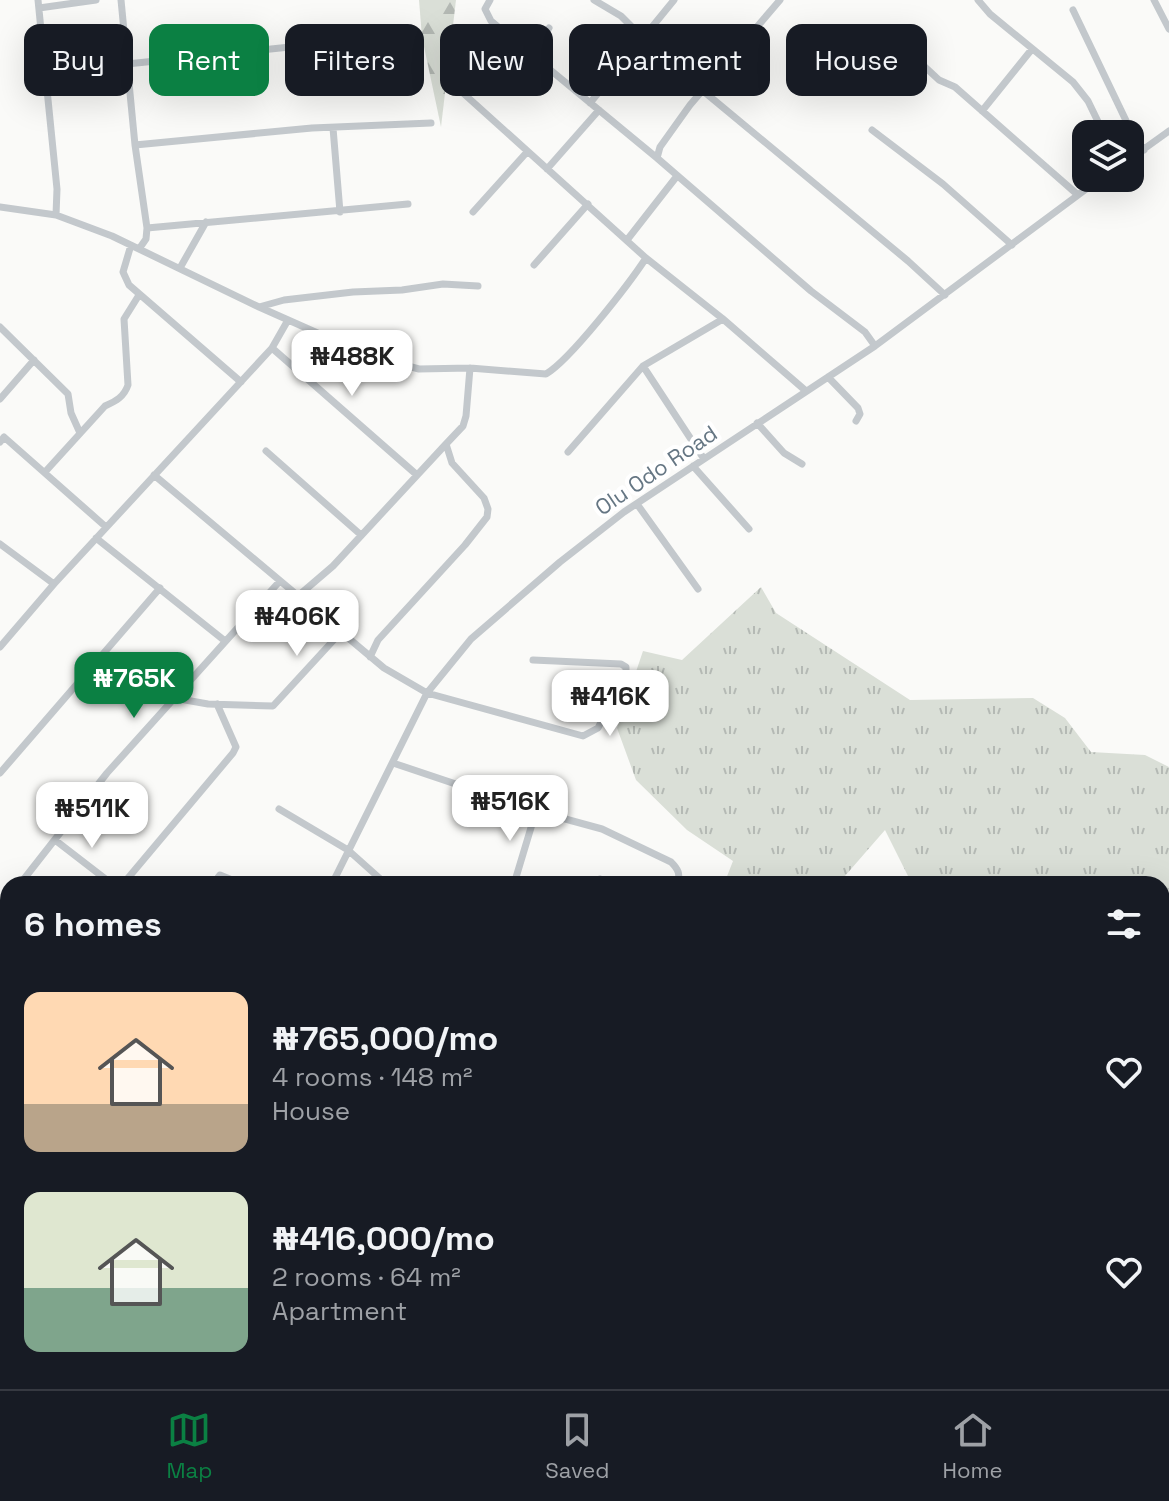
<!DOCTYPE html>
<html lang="en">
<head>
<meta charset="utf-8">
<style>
	body { margin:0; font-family:"Space Grotesk",sans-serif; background:#242831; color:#f1f3f6; height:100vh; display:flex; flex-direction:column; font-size:30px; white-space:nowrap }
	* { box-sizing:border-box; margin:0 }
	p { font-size:26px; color:#9ea1a6 }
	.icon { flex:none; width:44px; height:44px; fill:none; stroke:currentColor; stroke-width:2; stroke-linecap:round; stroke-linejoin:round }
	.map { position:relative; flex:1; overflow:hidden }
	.drawer { position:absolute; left:0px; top:876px; width:1170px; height:514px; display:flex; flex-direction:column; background:#171b24; border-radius:24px 24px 0 0; box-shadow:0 8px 32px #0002 }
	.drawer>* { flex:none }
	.banner { position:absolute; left:24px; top:24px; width:1122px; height:72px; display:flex; gap:16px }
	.buttons { position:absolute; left:1072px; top:120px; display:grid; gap:16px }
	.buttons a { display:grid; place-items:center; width:72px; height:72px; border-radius:16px; background:#171b24; box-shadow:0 8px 32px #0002; font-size:40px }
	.price { position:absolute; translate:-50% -68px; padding:0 18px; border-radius:16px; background:#fff; color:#222; font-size:26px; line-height:52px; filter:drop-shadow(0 2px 4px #0008) }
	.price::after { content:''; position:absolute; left:50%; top:48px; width:24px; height:18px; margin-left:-12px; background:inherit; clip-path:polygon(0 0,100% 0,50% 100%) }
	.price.active { background:#0b8043; color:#fff }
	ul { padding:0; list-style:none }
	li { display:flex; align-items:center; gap:24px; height:200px; padding:0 24px }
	li span { display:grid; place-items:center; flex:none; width:224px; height:160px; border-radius:16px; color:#555 }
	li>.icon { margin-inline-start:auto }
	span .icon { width:96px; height:96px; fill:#fffc; stroke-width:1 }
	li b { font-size:34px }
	h2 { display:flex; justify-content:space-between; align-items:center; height:96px; padding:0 24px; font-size:34px }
	.tag { padding:0 28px; border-radius:16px; background:#171b24; box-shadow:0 8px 32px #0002; font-size:28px; line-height:72px }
	.tag.active { background:#0b8043; color:#fff }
	.dock { display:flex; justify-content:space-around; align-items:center; height:112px; border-top:2px solid #363941; background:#171b24; font-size:22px; color:#9ea1a6 }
	.dock a { display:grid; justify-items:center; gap:4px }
	.dock .active { color:#0b8043 }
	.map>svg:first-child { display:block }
	.grass { fill:url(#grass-tufts) }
	.forest { fill:url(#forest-firs) }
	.water { fill:url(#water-ripples) }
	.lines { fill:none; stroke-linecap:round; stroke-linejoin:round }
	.secondary-casing { stroke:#b3babf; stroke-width:13 }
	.minor { stroke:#c3c8cc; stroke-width:7 }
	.secondary { stroke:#fff; stroke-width:9 }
	.labels { text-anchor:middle; stroke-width:8; stroke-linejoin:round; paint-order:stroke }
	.street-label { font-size:22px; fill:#657683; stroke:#fff }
</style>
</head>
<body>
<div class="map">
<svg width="1169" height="1389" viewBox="0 0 1169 1389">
	<defs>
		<pattern id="grass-tufts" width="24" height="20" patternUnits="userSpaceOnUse" patternTransform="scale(2)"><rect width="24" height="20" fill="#dadfd7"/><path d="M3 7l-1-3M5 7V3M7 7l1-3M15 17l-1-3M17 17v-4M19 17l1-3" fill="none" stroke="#b4b9b4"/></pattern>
		<pattern id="forest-firs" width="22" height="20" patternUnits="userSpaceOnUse" patternTransform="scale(2)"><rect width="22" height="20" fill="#dadfd7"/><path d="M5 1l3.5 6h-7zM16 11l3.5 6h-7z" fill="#b4b9b4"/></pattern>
		<pattern id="water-ripples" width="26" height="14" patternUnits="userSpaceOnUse" patternTransform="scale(2)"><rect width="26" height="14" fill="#bbc7cb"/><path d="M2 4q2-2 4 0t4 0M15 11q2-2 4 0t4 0" fill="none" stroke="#9ca6aa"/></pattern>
	</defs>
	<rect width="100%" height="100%" fill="#fafaf8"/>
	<!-- grass -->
	<path class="grass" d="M761,587L776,613L910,700L1033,698L1065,718L1091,752L1145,755L1169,767V1059H1162V884H912L885,830L838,884H724L733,861L687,830L636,780L617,728L643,651L682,660Z"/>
	<!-- forest -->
	<path class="forest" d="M419,0H456L441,127L422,37Z"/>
	<!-- water -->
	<path class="water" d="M1162,1059H1169V1167L1162,1164Z
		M1169,1280V1360L1163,1362L1162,1282Z"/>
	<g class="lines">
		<defs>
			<path id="secondary" d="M1162,1256L1169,1255
				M1162,1266L1169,1265
				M946,1389L951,1382
				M959,1389L964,1382"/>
		</defs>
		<!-- secondary casing -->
		<use href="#secondary" class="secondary-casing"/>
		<!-- minor -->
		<path class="minor" d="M38,0L57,189L56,215
			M121,0L135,145L147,228L146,239L139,249
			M490,0L485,9L491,21L657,158L811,291L865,332L875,346
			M594,0L621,16L642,37
			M978,0L990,14L1073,82L1088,101L1104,134
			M1154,0L1169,29
			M39,8L96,0
			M1073,10L1131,131L1144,150
			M897,41L939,80L955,87L1078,195
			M532,56L549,28
			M127,64L415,34
			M702,90L908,261L945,295
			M463,93L646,258L723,319L806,391
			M590,103L674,0
			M982,111L1032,49
			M333,128L340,212
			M872,130L943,184L1012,245
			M135,145L312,128L431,123
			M657,158L660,147L690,105L780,0
			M1130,159L1169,131
			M547,169L599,110
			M0,207L56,215L112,236L259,307L367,355L419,369L470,368L546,374C570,360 629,284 646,258
			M473,212L527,152
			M147,228L408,204
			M627,240L677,176
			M131,245L123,272L129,285L241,382
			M534,265L588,204
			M180,268L206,222
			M259,307L284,300L353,292L402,290L443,284L478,286
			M288,320L272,348L417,475
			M0,327L68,394L71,413L80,433
			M643,366L704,459
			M828,377L858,408L860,414L856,421
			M0,399L34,360
			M757,423L784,453L802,464
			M0,442L4,437L106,527
			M266,451L361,535
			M568,452L643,366L723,319
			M693,466L749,529
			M45,472L105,406C116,401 124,397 128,385L124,319L139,295
			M154,475L384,668L427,693L583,736L598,728L626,673V667L621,664L533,660
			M637,504L698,589
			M96,538L225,641
			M0,544L54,584
			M298,596L333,566L446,444
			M0,647L54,584L272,348
			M370,657L378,640L465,545L487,517L488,509L484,498L452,463L446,444L463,426L466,416L470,368
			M174,698L208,704L273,706L342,631
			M393,763L536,811L602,829L671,862C678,869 681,874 677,884
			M0,773L160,588
			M279,809L348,850L386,884
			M55,840L112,884
			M20,884L107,773L279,582
			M123,884L233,753L236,747L217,704
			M213,884L220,875L242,884
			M332,884L427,693L471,639L560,562L624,512L875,346L1101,178
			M514,884L536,811
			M599,884L600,879
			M0,926L8,900
			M0,1075L8,1067
			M0,1112L8,1121
			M0,1273L8,1287
			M14,1389L19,1382"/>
		<!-- secondary -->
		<use href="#secondary" class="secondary"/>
	</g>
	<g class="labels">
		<!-- street labels -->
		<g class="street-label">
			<text transform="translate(656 470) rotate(-34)" y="8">Olu Odo Road</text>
		</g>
	</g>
</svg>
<div class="buttons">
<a><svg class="icon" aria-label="layers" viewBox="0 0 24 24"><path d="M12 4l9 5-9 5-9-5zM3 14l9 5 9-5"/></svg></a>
</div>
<b class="price" style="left:352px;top:398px">₦488K</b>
<b class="price" style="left:297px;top:658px">₦406K</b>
<b class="price active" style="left:134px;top:720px">₦765K</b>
<b class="price" style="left:610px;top:738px">₦416K</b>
<b class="price" style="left:510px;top:843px">₦516K</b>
<b class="price" style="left:92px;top:850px">₦511K</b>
<div class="banner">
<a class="tag">Buy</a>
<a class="tag active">Rent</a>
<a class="tag">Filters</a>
<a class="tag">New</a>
<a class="tag">Apartment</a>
<a class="tag">House</a>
</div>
<section class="drawer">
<h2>6 homes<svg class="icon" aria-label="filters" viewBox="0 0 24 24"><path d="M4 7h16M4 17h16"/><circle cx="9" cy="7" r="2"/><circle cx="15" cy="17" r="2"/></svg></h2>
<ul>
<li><span style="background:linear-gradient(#ffd9b3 70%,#b9a48a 0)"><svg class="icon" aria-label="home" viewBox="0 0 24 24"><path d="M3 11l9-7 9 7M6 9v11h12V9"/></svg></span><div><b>₦765,000/mo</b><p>4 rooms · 148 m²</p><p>House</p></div><svg class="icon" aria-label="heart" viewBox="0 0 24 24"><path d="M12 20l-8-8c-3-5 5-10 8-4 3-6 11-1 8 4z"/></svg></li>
<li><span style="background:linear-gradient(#dfe7d0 60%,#7fa58c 0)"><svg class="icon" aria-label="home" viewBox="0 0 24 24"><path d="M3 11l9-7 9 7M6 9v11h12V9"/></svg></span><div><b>₦416,000/mo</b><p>2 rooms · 64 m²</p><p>Apartment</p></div><svg class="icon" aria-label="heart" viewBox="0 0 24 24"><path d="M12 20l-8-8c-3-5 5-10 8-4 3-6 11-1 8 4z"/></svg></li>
</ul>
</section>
</div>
<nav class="dock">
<a class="active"><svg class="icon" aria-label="map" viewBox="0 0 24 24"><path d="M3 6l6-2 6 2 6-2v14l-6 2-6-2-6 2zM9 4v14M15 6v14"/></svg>Map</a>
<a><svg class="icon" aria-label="saved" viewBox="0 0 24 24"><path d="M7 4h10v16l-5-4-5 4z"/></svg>Saved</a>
<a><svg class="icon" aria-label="home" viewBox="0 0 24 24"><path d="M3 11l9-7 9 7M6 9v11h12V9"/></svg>Home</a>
</nav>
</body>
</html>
